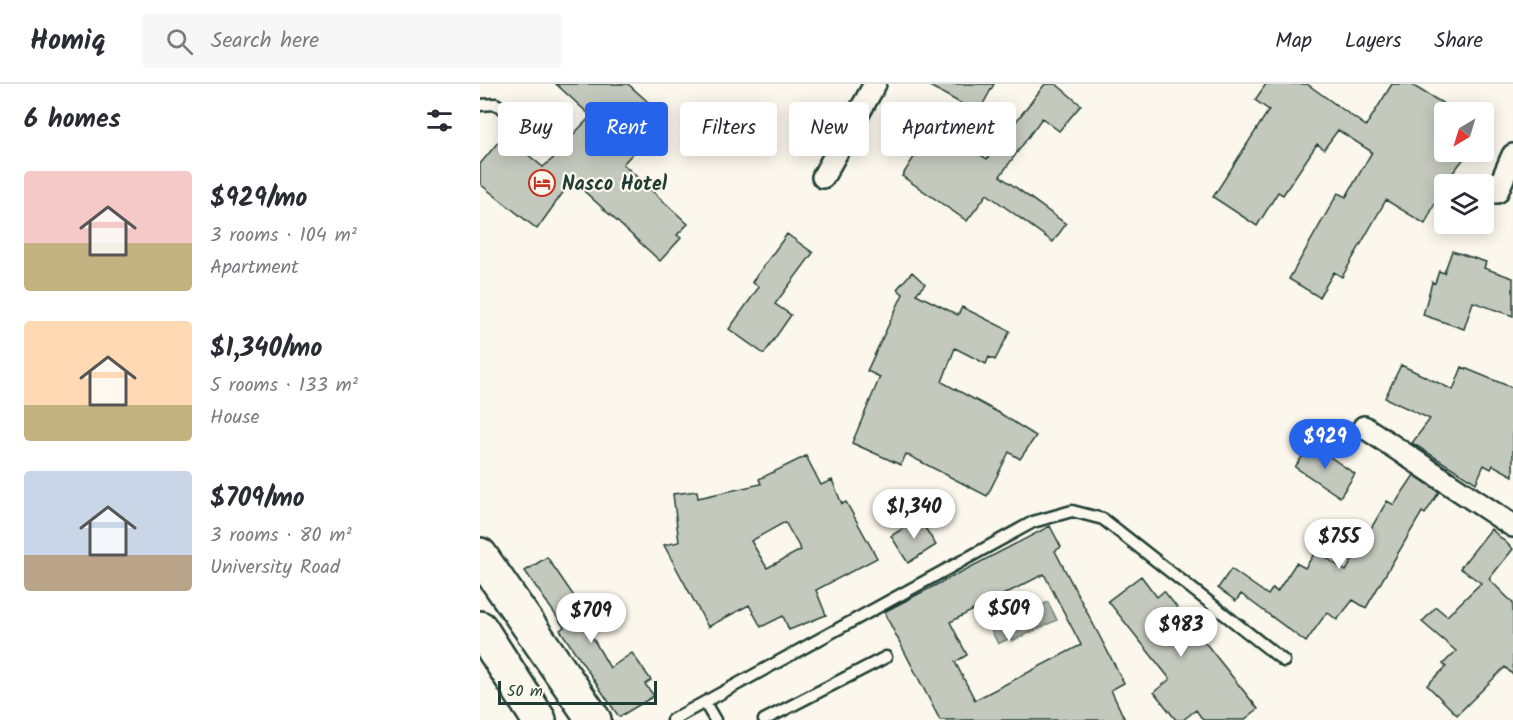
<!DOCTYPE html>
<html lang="en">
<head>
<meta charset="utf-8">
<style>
	body { margin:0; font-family:Kalam,sans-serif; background:#f7f7f7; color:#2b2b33; height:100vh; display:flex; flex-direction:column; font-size:22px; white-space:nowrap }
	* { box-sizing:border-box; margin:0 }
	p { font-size:20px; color:#7c7c81 }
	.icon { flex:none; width:33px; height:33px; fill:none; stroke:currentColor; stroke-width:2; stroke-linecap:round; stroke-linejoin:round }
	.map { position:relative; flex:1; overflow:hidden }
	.details { display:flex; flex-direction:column; background:#fff; width:480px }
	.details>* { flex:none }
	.banner { position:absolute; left:18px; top:18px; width:570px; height:54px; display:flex; gap:12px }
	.needle { width:39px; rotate:218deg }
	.tools { position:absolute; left:954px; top:18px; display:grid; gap:12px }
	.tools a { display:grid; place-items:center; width:60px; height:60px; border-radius:6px; background:#fff; box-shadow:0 3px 15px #0003; font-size:30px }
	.scale { position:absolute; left:18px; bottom:15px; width:159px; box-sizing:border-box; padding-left:6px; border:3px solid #1f3d34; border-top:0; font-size:16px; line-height:21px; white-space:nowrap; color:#1f3d34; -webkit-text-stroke:4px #fbf7ec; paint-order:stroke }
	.price { position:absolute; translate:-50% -51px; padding:0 14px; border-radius:21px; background:#fff; color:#222; font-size:20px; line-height:39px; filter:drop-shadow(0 2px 3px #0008) }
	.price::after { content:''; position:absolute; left:50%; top:36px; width:18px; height:14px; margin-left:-9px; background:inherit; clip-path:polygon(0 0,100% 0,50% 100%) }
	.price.selected { background:#2563eb; color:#fff }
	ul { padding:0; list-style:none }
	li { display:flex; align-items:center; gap:18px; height:150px; padding:0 24px }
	li span { display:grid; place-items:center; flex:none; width:168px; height:120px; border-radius:6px; color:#555 }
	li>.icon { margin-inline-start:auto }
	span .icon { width:72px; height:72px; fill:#fffc; stroke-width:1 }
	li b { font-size:26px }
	h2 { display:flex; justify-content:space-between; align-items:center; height:72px; padding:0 24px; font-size:26px }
	.tag { padding:0 21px; border-radius:6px; background:#fff; box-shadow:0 3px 15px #0003; font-size:21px; line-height:54px }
	.tag.selected { background:#2563eb; color:#fff }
	header { display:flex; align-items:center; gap:36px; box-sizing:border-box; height:84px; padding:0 30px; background:#fff; border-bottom:2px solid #e1e1e2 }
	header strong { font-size:28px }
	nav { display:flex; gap:33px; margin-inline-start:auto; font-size:21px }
	.search { width:420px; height:54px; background:#f7f7f7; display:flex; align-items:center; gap:15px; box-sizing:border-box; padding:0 21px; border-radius:6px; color:#7c7c81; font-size:22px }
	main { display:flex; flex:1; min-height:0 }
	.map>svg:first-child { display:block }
	.water { fill:#adb4aa; stroke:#74847b; stroke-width:1.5 }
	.building { fill:#c4c9be; stroke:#1f3d34; stroke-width:1.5; fill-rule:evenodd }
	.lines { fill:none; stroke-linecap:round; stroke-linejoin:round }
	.service-casing { stroke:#1f3d34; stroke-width:15 }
	.minor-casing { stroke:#1f3d34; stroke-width:26 }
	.trunk-casing { stroke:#1f3d34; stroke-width:38 }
	.service { stroke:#fbf7ec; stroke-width:10 }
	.minor { stroke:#fbf7ec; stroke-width:21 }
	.trunk { stroke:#fbf7ec; stroke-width:33 }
	.labels { text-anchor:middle; stroke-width:4.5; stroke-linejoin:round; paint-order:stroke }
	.poi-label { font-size:20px; font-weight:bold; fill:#1f3d34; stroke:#fbf7ec; text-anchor:start }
</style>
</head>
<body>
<header>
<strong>Homiq</strong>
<div class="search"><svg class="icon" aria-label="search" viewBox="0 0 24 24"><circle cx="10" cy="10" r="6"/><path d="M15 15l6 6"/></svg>Search here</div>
<nav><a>Map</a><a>Layers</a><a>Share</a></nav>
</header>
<main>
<section class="details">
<h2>6 homes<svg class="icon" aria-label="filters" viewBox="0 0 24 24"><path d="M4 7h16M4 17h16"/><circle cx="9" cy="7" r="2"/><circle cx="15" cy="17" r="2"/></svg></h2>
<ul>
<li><span style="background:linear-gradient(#f6c9c9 60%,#c2b280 0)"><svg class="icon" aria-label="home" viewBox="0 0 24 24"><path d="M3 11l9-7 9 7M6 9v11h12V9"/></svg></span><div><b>$929/mo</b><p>3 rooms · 104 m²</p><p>Apartment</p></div></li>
<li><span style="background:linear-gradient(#ffd9b3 70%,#c2b280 0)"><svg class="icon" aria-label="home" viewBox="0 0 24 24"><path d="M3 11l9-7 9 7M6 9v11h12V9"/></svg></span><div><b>$1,340/mo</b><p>5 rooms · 133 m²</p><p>House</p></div></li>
<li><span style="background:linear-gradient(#c9d6e8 70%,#b9a48a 0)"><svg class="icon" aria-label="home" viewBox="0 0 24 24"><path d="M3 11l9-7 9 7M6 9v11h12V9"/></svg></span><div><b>$709/mo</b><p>3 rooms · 80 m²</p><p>University Road</p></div></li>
</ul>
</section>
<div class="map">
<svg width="1033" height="636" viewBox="0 0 1033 636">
	<rect width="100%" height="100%" fill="#fbf7ec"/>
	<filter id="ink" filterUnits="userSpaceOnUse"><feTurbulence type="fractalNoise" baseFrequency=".0167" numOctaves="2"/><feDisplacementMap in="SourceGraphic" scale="12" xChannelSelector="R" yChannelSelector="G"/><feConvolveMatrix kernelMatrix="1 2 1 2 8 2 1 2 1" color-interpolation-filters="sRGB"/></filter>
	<g filter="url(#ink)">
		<!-- water -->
		<path class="water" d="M568,518L577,536L532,557L530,554L518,560L511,546Z"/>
		<!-- building -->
		<path class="building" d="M76,0H148L186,34L143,80L208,140L197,151L201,154L180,177L92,96L57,145L0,100V80L24,51L63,83L84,65L85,59L111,32Z
			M446,0H514L498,29Z
			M565,0H576L601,21L579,47L562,34L520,92L586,140L573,158L507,110L487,137L422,92L438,67L431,63L443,45L450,49L455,42L507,75Z
			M786,0H827L886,42L912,0H930L964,20V68H989L964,100L945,140L906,116L862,193L854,188L839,213L809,195L858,109L866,113L892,68L858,46L844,65L837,60L803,111L798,108L777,142L733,113L789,26L775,16Z
			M307,150L333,169L295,220L311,231L284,270L249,245L279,203L272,198Z
			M972,167L1006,178L1004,184L1033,194V232L993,218L984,245L943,231L952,198L955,199L959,187L964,189Z
			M432,188L445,200L436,210L478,231L482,223L530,247L515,276L509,273L506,280L475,264L462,298L521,330L556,352L540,375L529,368L507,412L426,370L421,381L372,359L400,293L387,287L423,210L417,205Z
			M921,281L973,306L982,283L1033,304V392L1013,381L1011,385L1004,381L996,399L932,359L950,335L905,314Z
			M831,360L875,390L860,413L815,383Z
			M326,372L341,401L352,396L362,420L366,418L397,474L336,506L346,531L309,546L303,532L281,543L269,521L228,543L184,461L199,458L193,410L217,407L218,414L281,400L279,395ZM305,438L321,466L287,484L271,457Z
			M934,391L959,408L945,430L942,428L886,524L873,516L857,536L847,528L826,558L761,510L756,517L738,504L751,485L788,511L793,504L797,508L816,479L825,484L836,467L866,487L907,417L914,421Z
			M439,434L456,461L428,479L411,452Z
			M570,442L581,463L575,467L644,599L631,606L645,636H460L404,528ZM564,490L601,561L495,616L475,578L487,571L470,538Z
			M1011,445L1033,465L1009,495L1033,519V591L1025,583L977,631L947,601L966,583L963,580L976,567L942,538L956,523L967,532L1001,499L980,484Z
			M67,473L102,524L97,527L130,584L152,569L171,596L165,600L174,612L139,633L80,546L84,543L45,487Z
			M661,492L677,513L684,507L778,625L764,636H723L716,626L703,636H696L674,608L690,595L628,517Z"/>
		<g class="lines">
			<defs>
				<path id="service" d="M0,21L16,20L78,60
					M225,619L235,636
					M192,636L553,438L592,427L623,435L804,577
					M284,636L406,573"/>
				<path id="minor" d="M343,93L395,0
					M1017,108L1033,71
					M884,343L1033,442"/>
				<path id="trunk" d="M0,471L114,636
					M0,544L59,636"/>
			</defs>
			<!-- service casing -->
			<use href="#service" class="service-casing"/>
			<!-- minor casing -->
			<use href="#minor" class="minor-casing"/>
			<!-- trunk casing -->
			<use href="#trunk" class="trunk-casing"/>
			<!-- service -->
			<use href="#service" class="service"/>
			<!-- minor -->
			<use href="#minor" class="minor"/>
			<!-- trunk -->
			<use href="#trunk" class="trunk"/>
		</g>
	</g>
	<!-- icons -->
	<defs>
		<symbol id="hotel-ring" viewBox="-11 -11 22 22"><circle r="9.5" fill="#fbf7ec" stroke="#c8321e" stroke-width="1.5"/><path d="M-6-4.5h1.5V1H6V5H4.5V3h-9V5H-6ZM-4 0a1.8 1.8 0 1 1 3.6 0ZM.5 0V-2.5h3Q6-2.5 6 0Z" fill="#c8321e"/></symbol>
	</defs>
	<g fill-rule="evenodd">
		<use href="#hotel-ring" x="47" y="84" width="30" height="30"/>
	</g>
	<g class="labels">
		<!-- poi labels -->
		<g class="poi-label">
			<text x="82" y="106">Nasco Hotel</text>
		</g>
	</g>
</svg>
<div class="tools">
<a><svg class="needle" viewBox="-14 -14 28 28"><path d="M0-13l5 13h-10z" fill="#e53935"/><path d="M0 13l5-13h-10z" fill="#7c7c81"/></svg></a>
<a><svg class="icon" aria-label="layers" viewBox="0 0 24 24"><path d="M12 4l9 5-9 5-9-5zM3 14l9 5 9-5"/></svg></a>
</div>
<div class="scale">50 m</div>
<b class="price selected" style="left:845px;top:386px">$929</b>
<b class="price" style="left:434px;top:456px">$1,340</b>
<b class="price" style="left:859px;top:486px">$755</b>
<b class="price" style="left:529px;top:558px">$509</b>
<b class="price" style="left:111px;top:560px">$709</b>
<b class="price" style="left:701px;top:574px">$983</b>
<div class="banner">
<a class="tag">Buy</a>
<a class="tag selected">Rent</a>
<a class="tag">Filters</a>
<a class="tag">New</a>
<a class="tag">Apartment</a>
</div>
</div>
</main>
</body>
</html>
